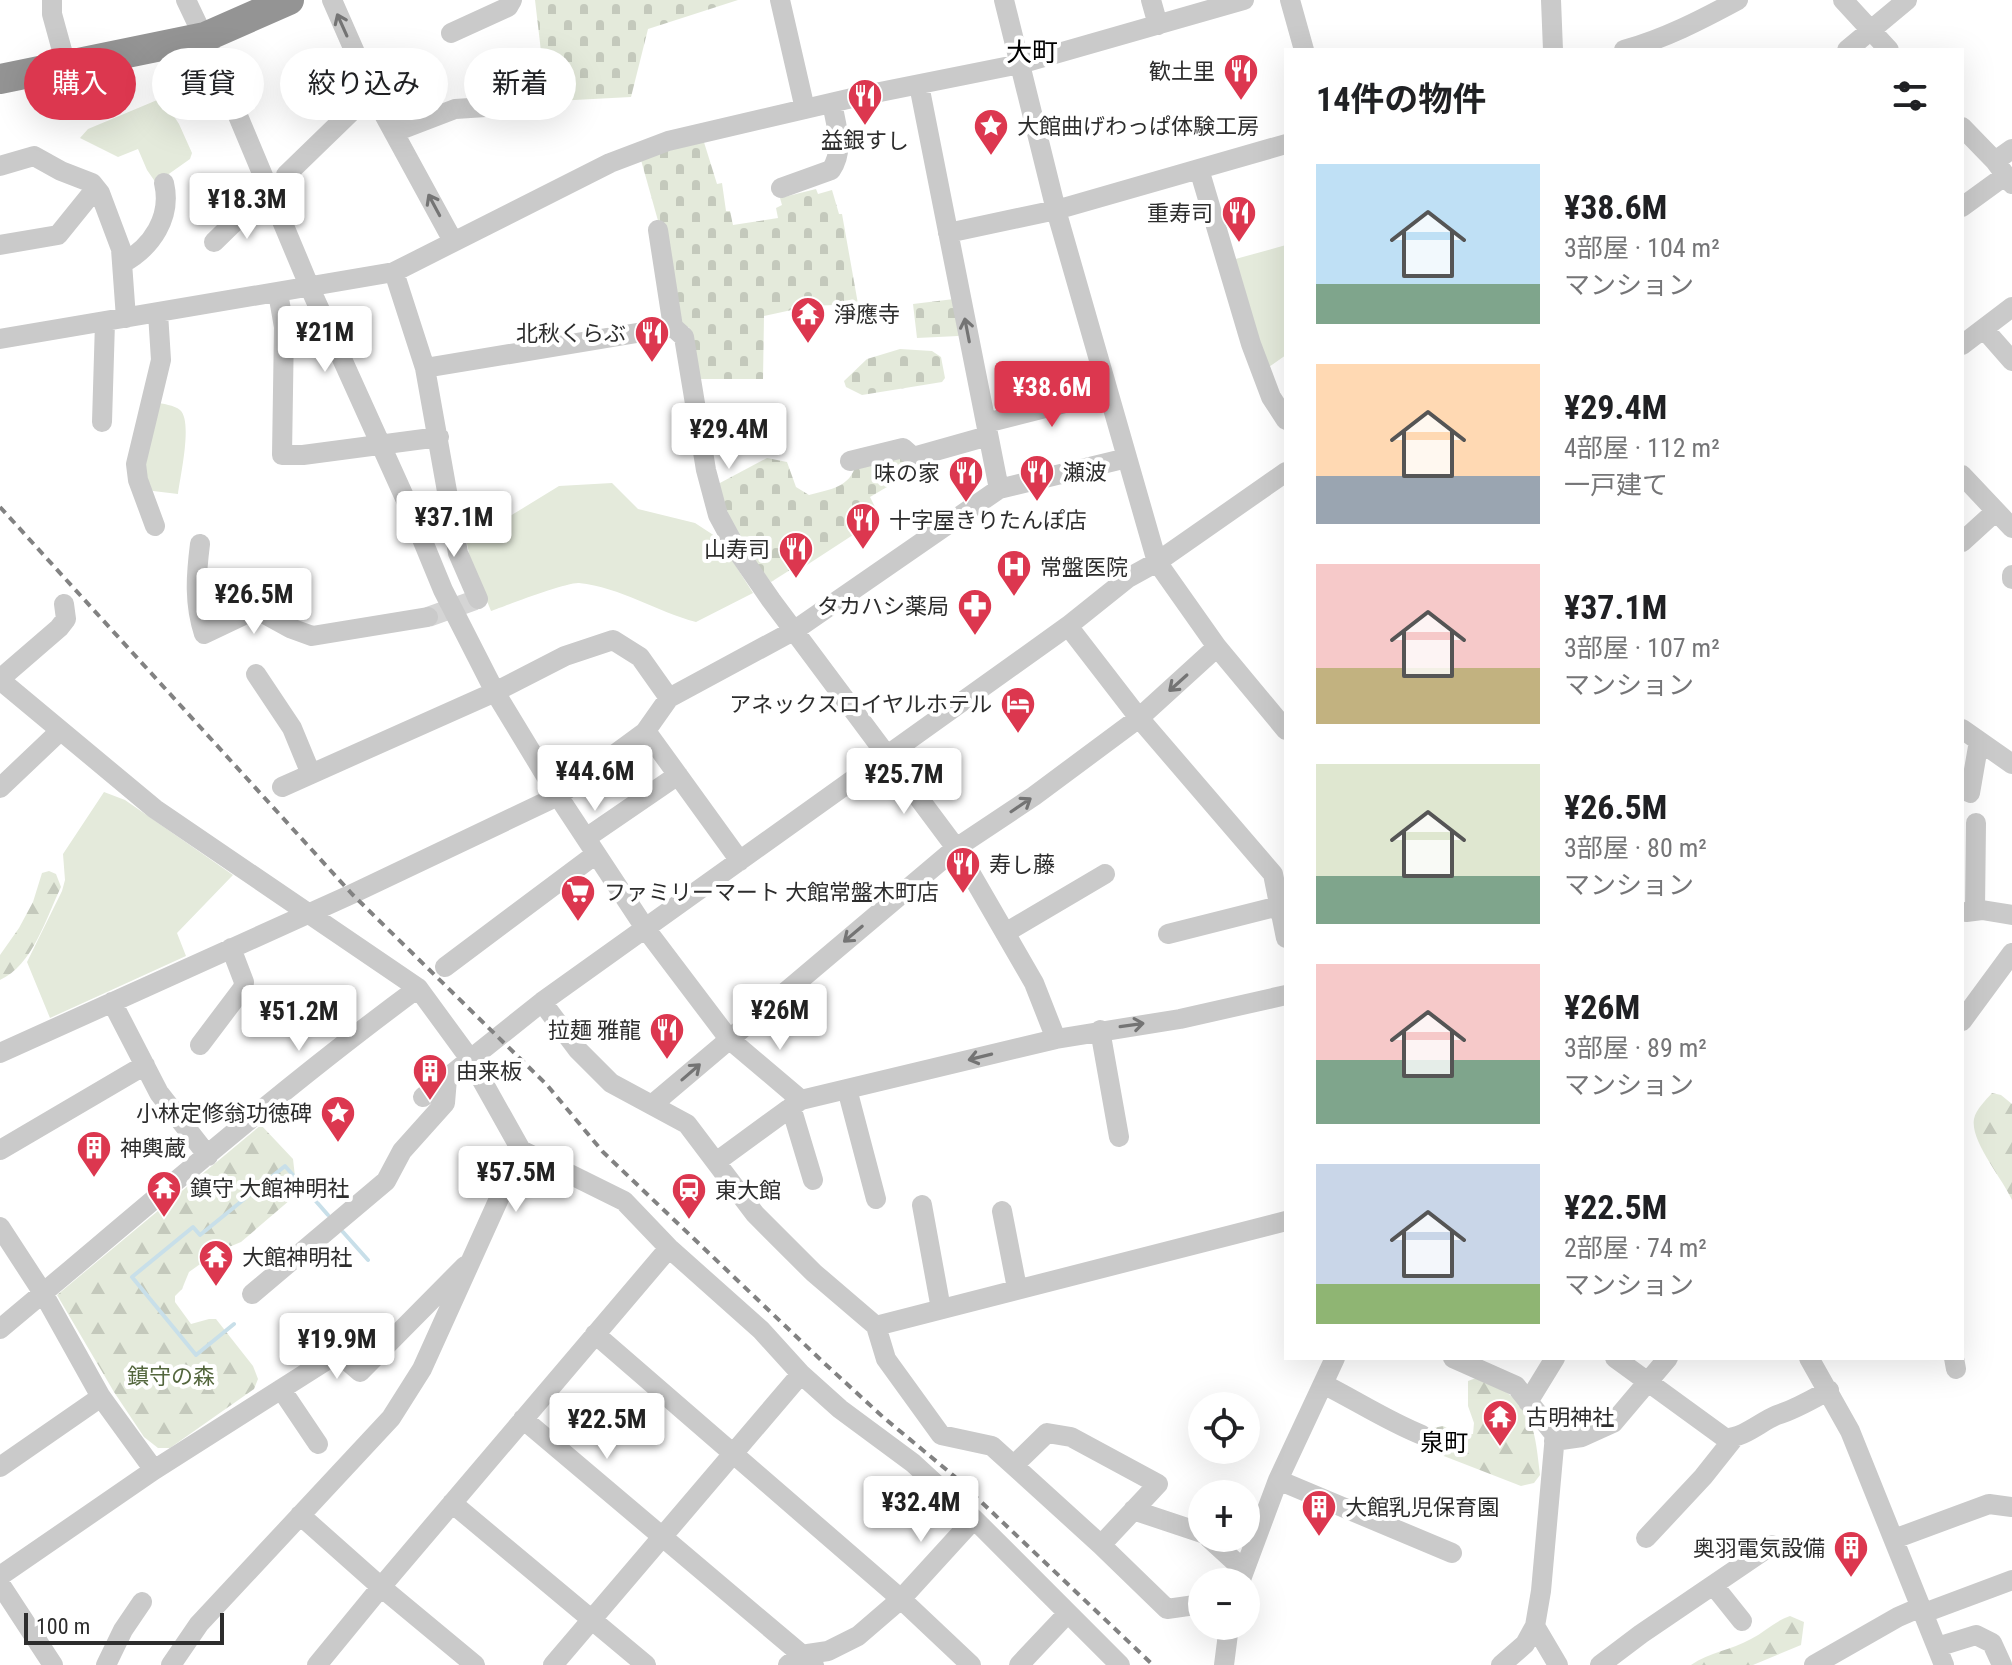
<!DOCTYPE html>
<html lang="ja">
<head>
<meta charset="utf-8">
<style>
	body { margin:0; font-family:"Roboto Condensed","Noto Sans JP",sans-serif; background:#f6f6f6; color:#202124; height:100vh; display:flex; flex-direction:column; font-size:30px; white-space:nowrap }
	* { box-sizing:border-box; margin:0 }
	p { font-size:26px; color:#757577 }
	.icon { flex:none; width:44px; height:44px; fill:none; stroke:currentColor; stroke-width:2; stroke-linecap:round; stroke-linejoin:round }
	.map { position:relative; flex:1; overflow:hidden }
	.side { position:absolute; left:1284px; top:48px; width:680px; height:1312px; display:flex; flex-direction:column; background:#fff; border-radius:0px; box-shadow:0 8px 32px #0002 }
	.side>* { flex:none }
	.guide { position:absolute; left:24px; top:48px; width:760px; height:72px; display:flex; gap:16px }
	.controls { position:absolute; left:1188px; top:1392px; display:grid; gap:16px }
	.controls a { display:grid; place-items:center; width:72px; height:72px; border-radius:50%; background:#fff; box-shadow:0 8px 32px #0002; font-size:40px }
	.scale { position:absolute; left:24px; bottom:20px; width:200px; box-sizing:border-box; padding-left:8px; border:4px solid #2d2d2d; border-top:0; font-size:22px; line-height:28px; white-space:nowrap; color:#2d2d2d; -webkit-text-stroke:6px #fff; paint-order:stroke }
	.price { position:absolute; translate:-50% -68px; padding:0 18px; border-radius:8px; background:#fff; color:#222; font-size:26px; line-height:52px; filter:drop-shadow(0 2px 4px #0008) }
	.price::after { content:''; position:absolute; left:50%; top:48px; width:24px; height:18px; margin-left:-12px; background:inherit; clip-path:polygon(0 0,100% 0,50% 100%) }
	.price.active { background:#dc374f; color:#fff }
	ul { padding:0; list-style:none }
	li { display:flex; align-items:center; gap:24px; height:200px; padding:0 32px }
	li span { display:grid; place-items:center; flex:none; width:224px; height:160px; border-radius:0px; color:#555 }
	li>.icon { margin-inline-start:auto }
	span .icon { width:96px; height:96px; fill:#fffc; stroke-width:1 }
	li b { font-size:34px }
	h2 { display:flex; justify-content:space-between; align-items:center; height:96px; padding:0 32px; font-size:34px }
	.chip { padding:0 28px; border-radius:36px; background:#fff; box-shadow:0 8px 32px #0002; font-size:28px; line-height:72px }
	.chip.active { background:#dc374f; color:#fff }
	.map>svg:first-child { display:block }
	.green { fill:#e4eadb }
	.forest { fill:url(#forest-firs) }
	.cemetery { fill:url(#cemetery-stones) }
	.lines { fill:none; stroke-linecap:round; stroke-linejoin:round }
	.stream { stroke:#c8dfe9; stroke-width:4 }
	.minor-tunnel { stroke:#d5d5d5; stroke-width:20; stroke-dasharray:20 10; stroke-linecap:butt }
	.minor { stroke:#cacaca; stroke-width:20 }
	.highway { stroke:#949494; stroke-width:30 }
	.rail { stroke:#828282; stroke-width:4; stroke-dasharray:8 6; stroke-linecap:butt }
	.oneway { stroke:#747474 }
	.labels { text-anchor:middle; stroke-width:8; stroke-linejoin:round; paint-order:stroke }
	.poi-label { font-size:22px; fill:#2d2d2d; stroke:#fff; text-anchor:start }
	.park-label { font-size:22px; fill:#53663d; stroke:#fff }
	.neighbourhood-label { font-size:24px; fill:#000; stroke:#fff }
	.quarter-label { font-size:26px; fill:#000; stroke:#fff }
</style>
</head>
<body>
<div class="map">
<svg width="2012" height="1665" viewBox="0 0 2012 1665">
	<defs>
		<pattern id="forest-firs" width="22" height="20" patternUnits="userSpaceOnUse" patternTransform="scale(2)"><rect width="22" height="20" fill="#e4eadb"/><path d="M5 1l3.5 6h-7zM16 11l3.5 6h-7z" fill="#c4c9bc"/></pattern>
		<pattern id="cemetery-stones" width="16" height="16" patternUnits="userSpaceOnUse" patternTransform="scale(2)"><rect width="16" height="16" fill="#e4eadb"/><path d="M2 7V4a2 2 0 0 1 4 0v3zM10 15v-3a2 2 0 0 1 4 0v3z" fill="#c4c9bc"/></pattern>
	</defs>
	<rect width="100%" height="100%" fill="#fff"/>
	<!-- green -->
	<path class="green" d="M162,98L179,124L192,153L190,159L156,183L147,170L138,149L118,157L80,138L88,129Z
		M1286,245V355L1266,369L1232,260Z
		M155,402C163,404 174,405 180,410C193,421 180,477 178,494L153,491L143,484Z
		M612,483L638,509L695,523L718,538L753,593L696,622C657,612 620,587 579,583C567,582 507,605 491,611L470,559L466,538L502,521L559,486Z
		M104,792L125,800L233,875L177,933L186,956L50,1018L27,962L62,891L65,880L63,854Z"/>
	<!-- forest -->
	<path class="forest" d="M49,871L56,874L61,887C46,918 33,965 0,980V955L19,928L33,902L42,873Z
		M1992,1093L2001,1095L2012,1104V1200C2003,1179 1970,1141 1974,1119C1976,1109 1986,1100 1992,1093Z
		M261,1125L293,1159L297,1194L241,1242L217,1252L189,1272L182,1289L175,1296V1302L191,1324L209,1319H216L253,1366L258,1379L254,1389L170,1448H158L144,1437L114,1392L57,1295Z
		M1476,1378C1532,1398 1534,1422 1540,1475L1534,1483L1521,1486L1436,1453C1428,1444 1428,1439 1433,1428L1443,1426L1458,1434H1473L1474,1423L1468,1406V1381Z
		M1790,1616L1804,1622L1801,1645L1753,1665H1691C1710,1652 1731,1650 1751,1639C1765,1632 1775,1621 1790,1616Z"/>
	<!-- cemetery -->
	<path class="cemetery" d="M535,0H738L648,29L631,97L501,104L494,60H542Z
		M703,139L717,184L722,183L726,211H730L733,225L778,218L776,208L782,205L780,198L816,189L818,194L832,190L839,214H842L858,304L810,306L764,316L763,379H698L689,327L678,328L662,235L641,160Z
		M954,299L961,334L958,336L917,338L913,304Z
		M900,349L932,351L941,357L945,378L942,382L862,395L846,387L844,381L867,359Z
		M901,452L909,467V474L870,497L878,513L874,516L876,520L793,574L790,570L771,582C746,552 728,522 718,484L767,458L787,462L796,487L809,495C830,489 850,488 856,464Z"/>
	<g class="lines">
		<!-- stream -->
		<path class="stream" d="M343,1232L368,1260
			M234,1324L196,1355L132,1277L193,1227L200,1235L285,1166L328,1215"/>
		<!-- minor-tunnel -->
		<path class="minor-tunnel" d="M428,617L478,599"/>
		<!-- minor -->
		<path class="minor" d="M52,0V14L66,65
			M186,0L215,61L310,288L408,505L443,590L495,692L558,796L645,928L729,1039L801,1100
			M332,0L375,98L453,241
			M780,0L805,109
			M1004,0L1056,210L1157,562L1217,647L1286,730
			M1151,0L1158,25
			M1290,0L1304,50
			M1551,0L1553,50
			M1843,0L1889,50
			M451,33L508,7L512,0
			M1624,50C1664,39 1701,20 1738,0
			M1847,50L1907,0
			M919,85L999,489
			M1962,127L1995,161
			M395,132L455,109L501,106
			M2012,149L1995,161L2012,184
			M0,166L34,156L61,171L92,183L100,193L121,249L126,318
			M1199,169L1251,344L1271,397L1286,420
			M286,175L352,111L375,98
			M781,188L831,170C845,150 836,125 832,103
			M1962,207L2006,175
			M658,230L673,327L684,337L706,470L718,515L738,552L771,600L956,848L1034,983L1056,1039
			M948,233L1056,210L1286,144
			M214,242L250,207
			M0,245L58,235L96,188
			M123,263C152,247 172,217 164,183
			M394,272L425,368L458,553L478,599
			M278,293L284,327L282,455H303L439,437
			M1984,329L2012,361
			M0,339L394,272L610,163L668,141L865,95L1020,64L1244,0
			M1962,345L2012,307
			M425,368L673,327
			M102,422L105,322
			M986,423L1108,392
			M850,461L903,448L912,456H917L988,436
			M1962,475L2012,528
			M155,526L138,480L136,464L161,360L158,313
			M1962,542L1996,511
			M200,544C196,576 194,603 204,634L244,615L261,612L290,628L312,636L428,617
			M2012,575V579
			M1068,626L1139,718L1273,874L1286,938
			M256,674L292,728L311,774
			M0,679L59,628L66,619L64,604
			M0,680L155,809L418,988L470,1059L521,1150L624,1201L669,1248L761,1330L801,1374L840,1409L913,1463L974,1519L1120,1665
			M1962,729L2012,764
			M646,731L740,861
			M282,787L495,692L565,656L613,640L640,657L669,698
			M0,788L59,732
			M1970,793L1979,741
			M586,838L678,775
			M1975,910L1976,823
			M1966,912L1982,910L2012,915
			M1005,933L1105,874
			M1168,934L1279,906
			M445,967L596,854
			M112,1002L159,1093L208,1156
			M542,1002L578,1050L611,1083L687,1124L755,1214L814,1273L876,1326L1286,1221
			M1962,1021L2012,953
			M1100,1030L1119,1137
			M200,1045L243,988L244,982L231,948
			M0,1053L352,894L558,796L645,732L669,698L795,630L999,489L1127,458
			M847,1089L876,1199
			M423,1097L542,1002L1068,626L1128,578L1157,562L1286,472
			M653,1104L956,848L1034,796L1139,718L1217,647
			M791,1107L813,1180
			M0,1150L145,1065
			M716,1162L801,1100L1056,1039L1180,1019L1286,995
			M922,1205L941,1309
			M1002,1211L1017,1288
			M0,1227L43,1293L101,1397L154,1470
			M252,1294L386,1181L402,1151L445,1103L447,1079
			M876,1326L886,1359L941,1435L992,1446L1101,1545L1167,1609L1202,1604
			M0,1329C138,1214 274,1094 418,988
			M595,1334L901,1599L971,1665
			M1453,1358L1516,1386L1555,1435L1541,1591L1535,1626L1525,1644L1501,1665
			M1615,1358L1725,1438C1744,1438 1760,1422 1777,1415C1796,1409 1811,1400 1829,1390
			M1809,1358L1850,1431L1944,1665
			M1954,1358L1956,1369
			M1323,1384C1357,1401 1387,1421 1422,1435
			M281,1389L318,1444
			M1528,1402L1555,1358
			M523,1419L814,1665
			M1554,1441L1582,1437L1613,1423L1668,1358
			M1014,1465L1047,1433L1071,1437L1158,1484L1101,1545
			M0,1467L101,1397
			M1278,1480L1452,1553
			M452,1503L646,1665
			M1133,1510L1202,1533
			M300,1515L381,1587L475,1665
			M1209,1538L1244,1570
			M1646,1538L1703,1477L1734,1438
			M1894,1539L1989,1504L2012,1507
			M0,1576L154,1470L338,1353L360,1372L465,1266
			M1240,1582L1278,1480L1335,1358
			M0,1584L53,1665
			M1714,1586L1742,1621
			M1924,1613L2012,1580
			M1535,1626L1558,1665
			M1937,1647L1976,1635L1992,1643L2002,1665
			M106,1665L123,1630L142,1602
			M171,1665L199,1624L391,1418L422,1369L521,1150
			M317,1665L381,1587L669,1248
			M553,1665L801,1374
			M788,1665L801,1655L828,1651L858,1636L901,1599L974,1519
			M1019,1665L1068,1613
			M1224,1665L1229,1626
			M1600,1665L1641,1634L1772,1545
			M1814,1665L1898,1617L1921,1607"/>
		<!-- highway -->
		<path class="highway" d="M0,79L205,37L289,0"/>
		<!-- rail -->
		<path class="rail" d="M0,507L352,894L547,1085L603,1152L823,1362L883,1417L954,1476L1153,1665"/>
	</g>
	<!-- one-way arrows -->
	<defs><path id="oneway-shaft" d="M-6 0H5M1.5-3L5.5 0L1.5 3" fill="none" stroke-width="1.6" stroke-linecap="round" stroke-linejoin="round" transform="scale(2)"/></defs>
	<g class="oneway">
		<use href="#oneway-shaft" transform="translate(342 25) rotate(-114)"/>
		<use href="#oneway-shaft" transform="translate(434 205) rotate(-118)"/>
		<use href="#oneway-shaft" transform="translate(967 330) rotate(-101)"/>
		<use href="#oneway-shaft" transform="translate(1178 683) rotate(138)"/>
		<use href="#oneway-shaft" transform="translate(1021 805) rotate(-34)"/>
		<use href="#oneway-shaft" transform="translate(853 934) rotate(140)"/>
		<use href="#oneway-shaft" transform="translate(1132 1025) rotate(-8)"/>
		<use href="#oneway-shaft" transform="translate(980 1057) rotate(166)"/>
		<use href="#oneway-shaft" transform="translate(691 1072) rotate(-41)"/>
	</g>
	<!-- icons -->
	<defs>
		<symbol id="restaurant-pin" viewBox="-11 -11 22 30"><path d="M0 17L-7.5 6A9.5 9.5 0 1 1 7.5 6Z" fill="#dc374f" stroke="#fff"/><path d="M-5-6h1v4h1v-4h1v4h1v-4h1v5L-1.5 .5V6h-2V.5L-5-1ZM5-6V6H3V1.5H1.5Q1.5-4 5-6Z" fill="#fff"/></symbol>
		<symbol id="sight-pin" viewBox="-11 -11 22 30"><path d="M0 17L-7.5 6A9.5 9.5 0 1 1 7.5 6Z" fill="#dc374f" stroke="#fff"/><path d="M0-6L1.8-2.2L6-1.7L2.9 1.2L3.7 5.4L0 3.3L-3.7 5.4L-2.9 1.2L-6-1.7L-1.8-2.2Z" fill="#fff"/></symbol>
		<symbol id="temple-pin" viewBox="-11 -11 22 30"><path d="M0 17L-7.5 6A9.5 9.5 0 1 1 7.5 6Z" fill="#dc374f" stroke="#fff"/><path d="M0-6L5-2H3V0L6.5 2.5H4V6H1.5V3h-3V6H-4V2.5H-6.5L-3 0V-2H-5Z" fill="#fff"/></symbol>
		<symbol id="hospital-pin" viewBox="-11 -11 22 30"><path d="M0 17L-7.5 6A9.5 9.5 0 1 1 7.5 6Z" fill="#dc374f" stroke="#fff"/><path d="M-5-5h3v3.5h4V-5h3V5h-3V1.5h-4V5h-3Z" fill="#fff"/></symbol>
		<symbol id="pharmacy-pin" viewBox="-11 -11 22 30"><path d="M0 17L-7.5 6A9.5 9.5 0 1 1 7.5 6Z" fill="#dc374f" stroke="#fff"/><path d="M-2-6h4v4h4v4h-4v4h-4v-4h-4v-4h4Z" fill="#fff"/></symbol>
		<symbol id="hotel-pin" viewBox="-11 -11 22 30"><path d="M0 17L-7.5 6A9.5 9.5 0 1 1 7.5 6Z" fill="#dc374f" stroke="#fff"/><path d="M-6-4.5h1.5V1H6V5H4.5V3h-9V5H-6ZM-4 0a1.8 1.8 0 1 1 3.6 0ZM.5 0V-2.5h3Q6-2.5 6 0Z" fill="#fff"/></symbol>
		<symbol id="supermarket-pin" viewBox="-11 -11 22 30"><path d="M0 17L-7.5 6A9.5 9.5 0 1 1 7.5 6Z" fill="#dc374f" stroke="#fff"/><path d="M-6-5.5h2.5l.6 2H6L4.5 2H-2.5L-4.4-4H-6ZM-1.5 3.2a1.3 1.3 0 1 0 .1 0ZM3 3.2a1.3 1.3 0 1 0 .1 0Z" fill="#fff"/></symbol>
		<symbol id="building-pin" viewBox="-11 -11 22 30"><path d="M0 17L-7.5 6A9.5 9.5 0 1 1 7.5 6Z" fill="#dc374f" stroke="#fff"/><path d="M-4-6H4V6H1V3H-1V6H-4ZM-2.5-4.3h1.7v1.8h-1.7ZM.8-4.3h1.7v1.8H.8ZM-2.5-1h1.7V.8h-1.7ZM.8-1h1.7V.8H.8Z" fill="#fff"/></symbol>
		<symbol id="station-pin" viewBox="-11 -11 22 30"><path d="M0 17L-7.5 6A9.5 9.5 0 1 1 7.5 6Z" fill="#dc374f" stroke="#fff"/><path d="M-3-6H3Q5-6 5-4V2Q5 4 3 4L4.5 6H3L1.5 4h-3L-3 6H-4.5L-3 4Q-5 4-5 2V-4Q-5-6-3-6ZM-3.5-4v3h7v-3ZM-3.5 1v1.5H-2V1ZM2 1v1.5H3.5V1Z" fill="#fff"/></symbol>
	</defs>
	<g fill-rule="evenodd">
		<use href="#restaurant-pin" x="1221" y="51" width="40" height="54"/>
		<use href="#restaurant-pin" x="845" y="76" width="40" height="54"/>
		<use href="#sight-pin" x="971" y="106" width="40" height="54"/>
		<use href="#restaurant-pin" x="1219" y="193" width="40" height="54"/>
		<use href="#temple-pin" x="788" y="294" width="40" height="54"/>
		<use href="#restaurant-pin" x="632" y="313" width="40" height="54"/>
		<use href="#restaurant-pin" x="1017" y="452" width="40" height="54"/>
		<use href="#restaurant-pin" x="946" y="453" width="40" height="54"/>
		<use href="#restaurant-pin" x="843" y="500" width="40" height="54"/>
		<use href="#restaurant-pin" x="776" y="529" width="40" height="54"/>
		<use href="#hospital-pin" x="994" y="547" width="40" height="54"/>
		<use href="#pharmacy-pin" x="955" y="586" width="40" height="54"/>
		<use href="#hotel-pin" x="998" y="684" width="40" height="54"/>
		<use href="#restaurant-pin" x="943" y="844" width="40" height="54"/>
		<use href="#supermarket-pin" x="558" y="872" width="40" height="54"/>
		<use href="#restaurant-pin" x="647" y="1010" width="40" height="54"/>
		<use href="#building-pin" x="410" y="1051" width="40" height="54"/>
		<use href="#sight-pin" x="318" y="1093" width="40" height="54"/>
		<use href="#building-pin" x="74" y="1128" width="40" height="54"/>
		<use href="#temple-pin" x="144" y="1168" width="40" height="54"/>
		<use href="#station-pin" x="669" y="1170" width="40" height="54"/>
		<use href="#temple-pin" x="196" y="1237" width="40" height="54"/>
		<use href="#temple-pin" x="1480" y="1397" width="40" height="54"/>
		<use href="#building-pin" x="1299" y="1487" width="40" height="54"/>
		<use href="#building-pin" x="1831" y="1528" width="40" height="54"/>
	</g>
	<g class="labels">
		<!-- poi labels -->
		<g class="poi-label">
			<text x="1215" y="79" text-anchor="end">歓土里</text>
			<text x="1017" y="134">大館曲げわっぱ体験工房</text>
			<text x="865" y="148" text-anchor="middle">益銀すし</text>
			<text x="1213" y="221" text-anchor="end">重寿司</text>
			<text x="834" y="322">淨應寺</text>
			<text x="626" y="341" text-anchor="end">北秋くらぶ</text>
			<text x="1063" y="480">瀬波</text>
			<text x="940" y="481" text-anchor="end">味の家</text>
			<text x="889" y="528">十字屋きりたんぽ店</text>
			<text x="770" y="557" text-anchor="end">山寿司</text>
			<text x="1040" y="575">常盤医院</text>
			<text x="949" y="614" text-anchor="end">タカハシ薬局</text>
			<text x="992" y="712" text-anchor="end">アネックスロイヤルホテル</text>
			<text x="989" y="872">寿し藤</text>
			<text x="604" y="900">ファミリーマート 大館常盤木町店</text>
			<text x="641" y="1038" text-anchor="end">拉麺 雅龍</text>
			<text x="456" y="1079">由来板</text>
			<text x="312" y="1121" text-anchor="end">小林定修翁功徳碑</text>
			<text x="120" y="1156">神輿蔵</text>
			<text x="190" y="1196">鎮守 大館神明社</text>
			<text x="715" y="1198">東大館</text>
			<text x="242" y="1265">大館神明社</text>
			<text x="1526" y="1425">古明神社</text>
			<text x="1345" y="1515">大館乳児保育園</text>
			<text x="1825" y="1556" text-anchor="end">奥羽電気設備</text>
		</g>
		<!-- park labels -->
		<g class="park-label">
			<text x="171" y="1384">鎮守の森</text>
		</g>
		<!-- neighbourhood labels -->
		<g class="neighbourhood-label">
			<text x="1444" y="1451">泉町</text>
		</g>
		<!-- quarter labels -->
		<g class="quarter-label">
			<text x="1032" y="61">大町</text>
		</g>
	</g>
</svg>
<div class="controls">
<a><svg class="icon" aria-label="locate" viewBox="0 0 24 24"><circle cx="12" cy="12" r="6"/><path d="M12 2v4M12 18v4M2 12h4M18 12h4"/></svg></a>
<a>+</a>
<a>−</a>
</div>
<div class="scale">100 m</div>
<b class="price" style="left:247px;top:241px">¥18.3M</b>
<b class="price" style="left:325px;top:374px">¥21M</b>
<b class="price active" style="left:1052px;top:429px">¥38.6M</b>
<b class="price" style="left:729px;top:471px">¥29.4M</b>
<b class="price" style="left:454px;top:559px">¥37.1M</b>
<b class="price" style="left:254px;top:636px">¥26.5M</b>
<b class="price" style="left:595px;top:813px">¥44.6M</b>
<b class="price" style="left:904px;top:816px">¥25.7M</b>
<b class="price" style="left:780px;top:1052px">¥26M</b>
<b class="price" style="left:299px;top:1053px">¥51.2M</b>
<b class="price" style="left:516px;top:1214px">¥57.5M</b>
<b class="price" style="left:337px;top:1381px">¥19.9M</b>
<b class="price" style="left:607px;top:1461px">¥22.5M</b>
<b class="price" style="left:921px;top:1544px">¥32.4M</b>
<div class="guide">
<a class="chip active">購入</a>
<a class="chip">賃貸</a>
<a class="chip">絞り込み</a>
<a class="chip">新着</a>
</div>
<section class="side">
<h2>14件の物件<svg class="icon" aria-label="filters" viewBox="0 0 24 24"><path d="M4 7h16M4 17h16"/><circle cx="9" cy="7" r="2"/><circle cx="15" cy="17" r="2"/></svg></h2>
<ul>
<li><span style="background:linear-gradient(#bfe0f5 75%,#7fa58c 0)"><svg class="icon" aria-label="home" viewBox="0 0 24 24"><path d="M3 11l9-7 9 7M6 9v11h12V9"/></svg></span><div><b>¥38.6M</b><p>3部屋 · 104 m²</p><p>マンション</p></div></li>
<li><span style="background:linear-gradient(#ffd9b3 70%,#9aa5b1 0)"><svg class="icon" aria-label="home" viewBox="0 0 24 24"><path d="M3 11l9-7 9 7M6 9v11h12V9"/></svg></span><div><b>¥29.4M</b><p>4部屋 · 112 m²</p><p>一戸建て</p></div></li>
<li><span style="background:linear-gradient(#f6c9c9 65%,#c2b280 0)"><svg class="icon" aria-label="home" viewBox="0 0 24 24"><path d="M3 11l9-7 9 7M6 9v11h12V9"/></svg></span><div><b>¥37.1M</b><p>3部屋 · 107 m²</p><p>マンション</p></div></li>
<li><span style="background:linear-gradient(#dfe7d0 70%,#7fa58c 0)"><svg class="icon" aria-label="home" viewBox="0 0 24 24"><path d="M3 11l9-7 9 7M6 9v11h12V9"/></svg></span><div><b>¥26.5M</b><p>3部屋 · 80 m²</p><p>マンション</p></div></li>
<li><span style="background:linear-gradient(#f6c9c9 60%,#7fa58c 0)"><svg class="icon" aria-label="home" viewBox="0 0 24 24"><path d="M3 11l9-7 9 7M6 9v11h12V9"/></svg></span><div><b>¥26M</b><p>3部屋 · 89 m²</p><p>マンション</p></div></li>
<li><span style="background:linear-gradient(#c9d6e8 75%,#8fb573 0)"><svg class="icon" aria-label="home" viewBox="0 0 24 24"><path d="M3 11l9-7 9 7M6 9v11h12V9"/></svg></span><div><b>¥22.5M</b><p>2部屋 · 74 m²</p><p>マンション</p></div></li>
</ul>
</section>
</div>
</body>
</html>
